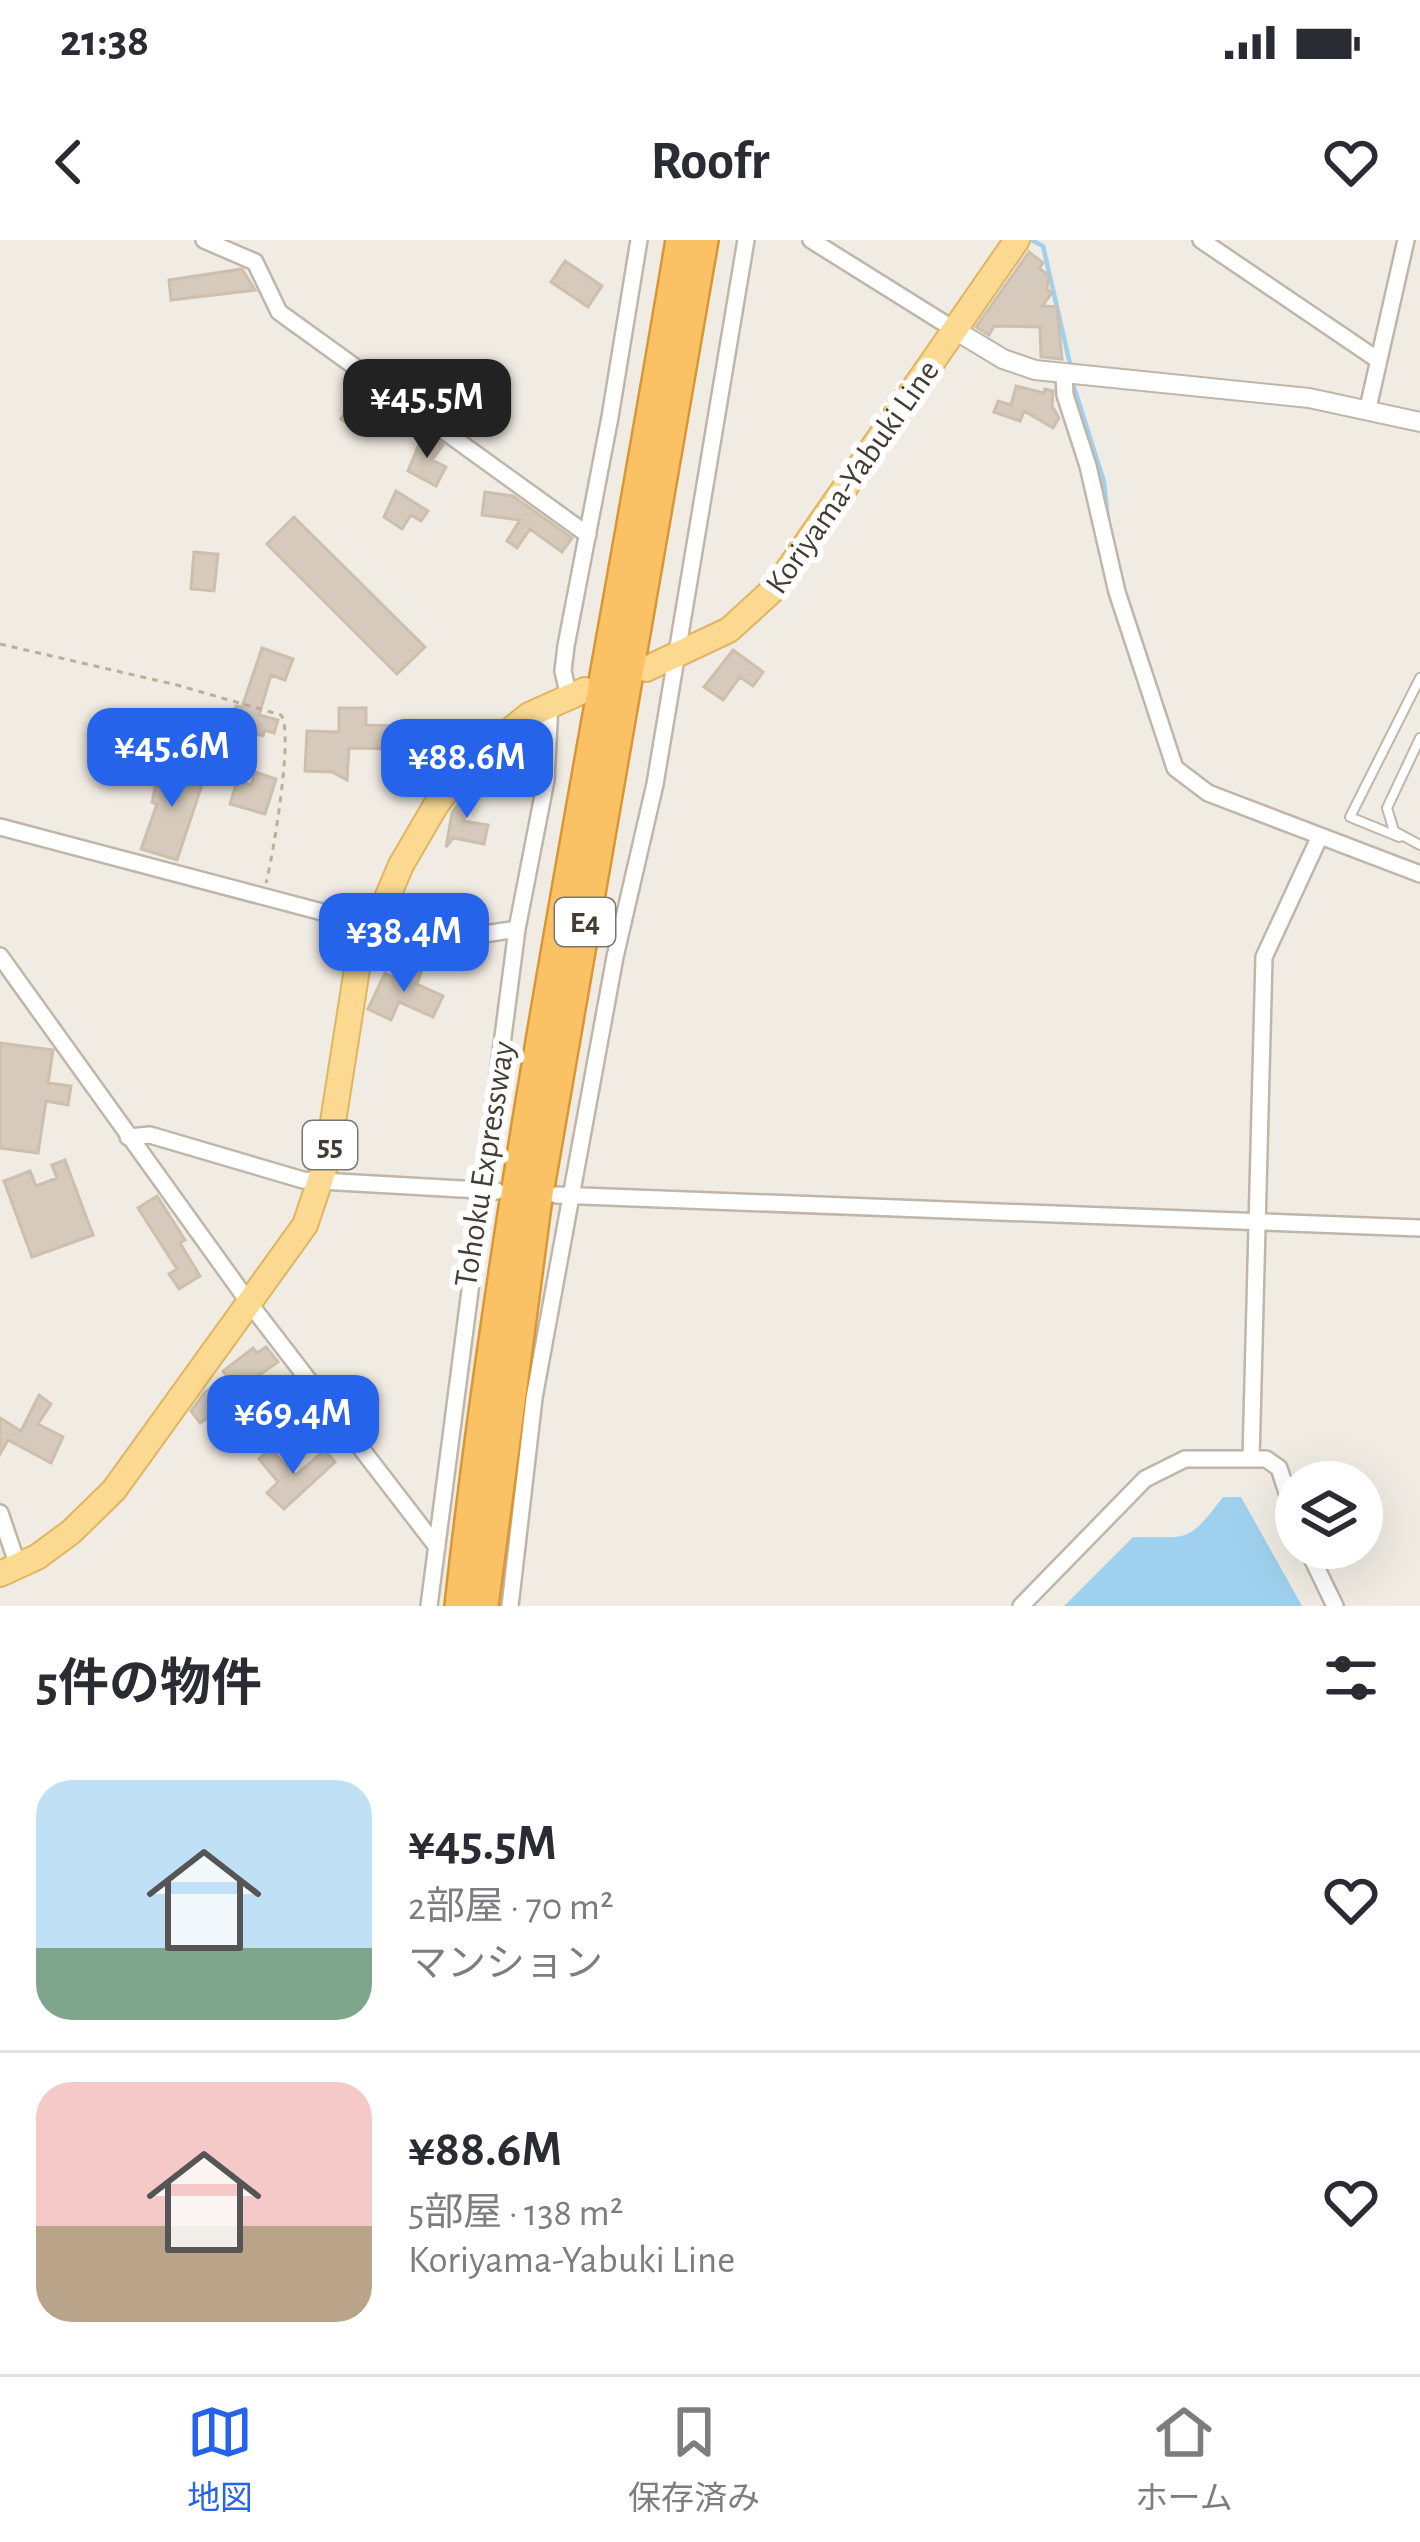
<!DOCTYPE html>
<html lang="ja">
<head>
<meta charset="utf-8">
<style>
	body { margin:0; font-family:"Alegreya Sans","Noto Sans JP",sans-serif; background:#f7f7f7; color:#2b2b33; height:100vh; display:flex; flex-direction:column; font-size:45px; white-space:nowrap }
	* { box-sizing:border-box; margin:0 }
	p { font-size:39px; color:#7c7c81 }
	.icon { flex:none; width:66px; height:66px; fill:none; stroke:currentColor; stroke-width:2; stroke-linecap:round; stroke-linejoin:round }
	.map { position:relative; height:1366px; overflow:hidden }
	.drawer { display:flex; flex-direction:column; background:#fff; flex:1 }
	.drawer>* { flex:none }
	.controls { position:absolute; left:1275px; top:1221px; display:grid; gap:24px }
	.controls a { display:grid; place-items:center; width:108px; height:108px; border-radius:50%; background:#fff; box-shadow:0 12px 48px #0002; font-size:60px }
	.price { position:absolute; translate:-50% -102px; padding:0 27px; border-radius:24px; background:#2563eb; color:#fff; font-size:39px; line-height:78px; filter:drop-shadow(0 3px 6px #0008) }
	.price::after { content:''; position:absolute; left:50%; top:72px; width:36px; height:27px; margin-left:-18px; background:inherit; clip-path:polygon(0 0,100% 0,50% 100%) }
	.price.on { background:#222; color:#fff }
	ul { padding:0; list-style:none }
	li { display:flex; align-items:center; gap:36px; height:300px; padding:0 36px }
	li+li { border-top:3px solid #e1e1e2 }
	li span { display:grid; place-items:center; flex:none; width:336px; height:240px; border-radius:36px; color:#555 }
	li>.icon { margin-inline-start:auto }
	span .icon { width:144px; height:144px; fill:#fffc; stroke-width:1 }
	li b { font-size:51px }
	h2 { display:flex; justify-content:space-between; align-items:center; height:144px; padding:0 36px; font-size:51px }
	.status { display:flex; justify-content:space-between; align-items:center; height:84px; padding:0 60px; background:#fff; direction:ltr }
	.status svg { height:33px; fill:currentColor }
	header { display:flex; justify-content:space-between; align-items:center; height:156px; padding:0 36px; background:#fff; font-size:54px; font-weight:600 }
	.dock { display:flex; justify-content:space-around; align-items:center; height:168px; border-top:3px solid #e1e1e2; background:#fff; font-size:33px; color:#7c7c81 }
	.dock a { display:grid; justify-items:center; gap:6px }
	.dock .on { color:#2563eb }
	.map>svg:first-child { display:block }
	.water { fill:#9fd1ee }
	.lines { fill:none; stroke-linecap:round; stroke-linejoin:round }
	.stream { stroke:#9fd1ee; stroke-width:4.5 }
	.building { fill:#d5cabc; stroke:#cdbfac; stroke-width:3 }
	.service-casing { stroke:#bfb6a9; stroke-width:12 }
	.minor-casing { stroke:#bfb6a9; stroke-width:20 }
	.tertiary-casing { stroke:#bfb6a9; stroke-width:22 }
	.primary-casing { stroke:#e0b562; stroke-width:28 }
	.motorway-casing { stroke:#d99635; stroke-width:32 }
	.path { stroke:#bdae98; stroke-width:3; stroke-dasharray:6 6; stroke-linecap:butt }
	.service { stroke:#fff; stroke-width:8 }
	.minor { stroke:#fff; stroke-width:15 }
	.tertiary { stroke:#fff; stroke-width:18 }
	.primary { stroke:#fbd991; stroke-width:24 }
	.motorway { stroke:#fac265; stroke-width:27 }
	.labels { text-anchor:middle; stroke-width:12; stroke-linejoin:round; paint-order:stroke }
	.shield { fill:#fff; stroke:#7b7670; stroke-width:3 }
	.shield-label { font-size:30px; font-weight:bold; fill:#423c33 }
	.street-label { font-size:33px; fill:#423c33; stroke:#fff }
</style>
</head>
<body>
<div class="status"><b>21:38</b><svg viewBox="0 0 49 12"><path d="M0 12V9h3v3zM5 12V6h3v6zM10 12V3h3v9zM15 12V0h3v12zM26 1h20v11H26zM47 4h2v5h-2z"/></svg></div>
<header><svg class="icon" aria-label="back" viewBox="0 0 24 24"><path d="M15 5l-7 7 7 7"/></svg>Roofr<svg class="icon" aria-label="heart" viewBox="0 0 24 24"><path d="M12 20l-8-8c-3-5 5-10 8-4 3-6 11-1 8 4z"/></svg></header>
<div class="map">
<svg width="1420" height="1366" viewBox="0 0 1420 1366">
	<rect width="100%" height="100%" fill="#f1ece3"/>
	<!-- water -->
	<path class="water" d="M1223,1257H1241L1302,1366H1064L1133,1297C1189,1297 1187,1304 1223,1257Z"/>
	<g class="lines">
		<!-- stream -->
		<path class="stream" d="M1031,0L1043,6L1070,124
			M1074,147L1104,242L1108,280
			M1122,343L1129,367"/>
	</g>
	<!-- building -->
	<path class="building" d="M1029,12L1043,23L1039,28L1049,36L1047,49L1052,53L1042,66L1057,67L1062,119L1041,117L1040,87L994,86L989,95L976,87Z
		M565,21L602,46L588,67L551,42Z
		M242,29L255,50L171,60L169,40Z
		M1016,146L1044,153L1045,149L1053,151L1052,166L1059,178L1053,188L1024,171L1020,181L994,172L998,161L1011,165Z
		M362,147L386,164L366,196L341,179Z
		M424,192L443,205L432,220L446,227L436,246L408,231Z
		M396,251L428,271L421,281L411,275L402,289L384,277Z
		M485,252L513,256L572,298L562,312L530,289L517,308L507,301L520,280L482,275Z
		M294,277L425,407L397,434L267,304Z
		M194,312L218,314L214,351L191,349Z
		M262,408L293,419L285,440L271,435L259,475L278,480L274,493L265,490L263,496L245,491L238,514L173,490L176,479L215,491L219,478L231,482L236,466L242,467Z
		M733,410L763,432L753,446L740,437L723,460L704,447Z
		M339,468H366V485L402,486V509L349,508L347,540L332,532L305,531L307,491L339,492Z
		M161,523L205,536L177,620L141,609L157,564L152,562Z
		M255,532L276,539L265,574L230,564L237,541L251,545Z
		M471,546L481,551L463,581L488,585L484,604L453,598L446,607L452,573Z
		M406,726L421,732L417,744L443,756L433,777L399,762L391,780L368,769L385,733L400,741Z
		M0,803L53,810L48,843L71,846L68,865L46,861L38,913L0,908Z
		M65,920L93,995L32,1017L4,941L30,931L36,946L57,938L52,925Z
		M157,956L185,1000L180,1003L200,1036L179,1049L169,1034L177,1029L138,968Z
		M266,1107L278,1122L252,1140L256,1146L200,1183L191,1171L205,1152L227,1137L223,1131L253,1108L257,1113Z
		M39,1155L51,1164L38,1184L63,1197L51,1223L8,1200L0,1214V1178L21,1191Z
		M270,1209L296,1235L325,1210L335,1222L284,1269L267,1253L278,1242L259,1219Z"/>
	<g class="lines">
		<defs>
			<path id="service" d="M1420,498L1387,568L1394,591L1420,605
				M1399,597L1350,577L1420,438"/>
			<path id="minor" d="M204,0L255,22L279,72L588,295
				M811,0L955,90
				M1201,0L1378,120
				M1064,135L1065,155L1088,226L1117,352L1175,528L1208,553L1420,634
				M1368,168L1406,0
				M569,457L563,431L566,406L610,177L639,0
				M0,587L398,692L471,696L517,689
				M0,716L250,1064L437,1307
				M128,897L150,895L303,940L497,951
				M556,955L1420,988
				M1251,1219L1264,717L1320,596
				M0,1273L18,1326
				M1307,1308L1335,1366
				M429,1366L517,689L546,540L550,464
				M510,1366L534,1158L615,717L655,544L746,0
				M1021,1366L1145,1239L1185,1219H1266L1279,1228L1296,1280"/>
			<path id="tertiary" d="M955,90L1003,119L1035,130L1309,158L1420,182"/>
			<path id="primary" d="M646,429L729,390L776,347L1017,0
				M0,1334L37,1317L71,1292L114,1250L305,985L327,920L357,729L401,625L436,565L465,527L529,475L585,450"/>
			<path id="motorway" d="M459,1366C510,907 605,455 680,0
				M484,1366L537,965L704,0"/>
		</defs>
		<!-- service casing -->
		<use href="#service" class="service-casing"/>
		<!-- minor casing -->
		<use href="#minor" class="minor-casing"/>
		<!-- tertiary casing -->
		<use href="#tertiary" class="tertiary-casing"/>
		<!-- primary casing -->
		<use href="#primary" class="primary-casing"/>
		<!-- motorway casing -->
		<use href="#motorway" class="motorway-casing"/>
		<!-- path -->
		<path class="path" d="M0,404L177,445L281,475C294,492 273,616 266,643"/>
		<!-- service -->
		<use href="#service" class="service"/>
		<!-- minor -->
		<use href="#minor" class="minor"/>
		<!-- tertiary -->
		<use href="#tertiary" class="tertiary"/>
		<!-- primary -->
		<use href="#primary" class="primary"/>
		<!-- motorway -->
		<use href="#motorway" class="motorway"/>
	</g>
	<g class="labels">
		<!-- shield labels -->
		<g class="shield">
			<rect x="555" y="658" width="60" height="48" rx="9"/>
			<rect x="303" y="881" width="54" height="48" rx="9"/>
		</g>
		<g class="shield-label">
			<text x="585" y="692">E4</text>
			<text x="330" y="915">55</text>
		</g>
		<!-- street labels -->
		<g class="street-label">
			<text transform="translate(851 236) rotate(-55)" y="12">Koriyama-Yabuki Line</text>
			<text transform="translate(483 924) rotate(-81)" y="12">Tohoku Expressway</text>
		</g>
	</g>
</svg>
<div class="controls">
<a><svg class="icon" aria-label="layers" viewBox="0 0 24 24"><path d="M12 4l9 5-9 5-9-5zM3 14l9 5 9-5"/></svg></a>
</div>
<b class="price on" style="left:427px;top:221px">¥45.5M</b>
<b class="price" style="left:172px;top:570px">¥45.6M</b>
<b class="price" style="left:467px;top:581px">¥88.6M</b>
<b class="price" style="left:404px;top:755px">¥38.4M</b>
<b class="price" style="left:293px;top:1237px">¥69.4M</b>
</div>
<section class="drawer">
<h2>5件の物件<svg class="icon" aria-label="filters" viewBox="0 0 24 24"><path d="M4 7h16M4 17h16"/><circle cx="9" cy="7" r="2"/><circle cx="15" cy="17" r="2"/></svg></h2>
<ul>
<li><span style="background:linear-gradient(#bfe0f5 70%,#7fa58c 0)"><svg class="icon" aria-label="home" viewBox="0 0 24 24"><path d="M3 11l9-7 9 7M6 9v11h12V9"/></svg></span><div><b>¥45.5M</b><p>2部屋 · 70 m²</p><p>マンション</p></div><svg class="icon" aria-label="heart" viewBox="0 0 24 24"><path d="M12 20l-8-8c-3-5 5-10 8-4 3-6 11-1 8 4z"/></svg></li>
<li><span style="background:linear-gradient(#f6c9c9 60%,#b9a48a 0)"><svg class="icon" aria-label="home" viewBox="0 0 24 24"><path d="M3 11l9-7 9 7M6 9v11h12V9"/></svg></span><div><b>¥88.6M</b><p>5部屋 · 138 m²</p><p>Koriyama-Yabuki Line</p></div><svg class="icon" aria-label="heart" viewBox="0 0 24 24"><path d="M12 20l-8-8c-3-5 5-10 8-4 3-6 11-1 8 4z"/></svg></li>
</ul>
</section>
<nav class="dock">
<a class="on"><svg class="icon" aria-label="map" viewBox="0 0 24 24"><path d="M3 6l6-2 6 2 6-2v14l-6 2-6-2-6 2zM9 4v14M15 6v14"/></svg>地図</a>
<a><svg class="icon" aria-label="saved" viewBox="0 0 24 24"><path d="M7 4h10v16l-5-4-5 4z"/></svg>保存済み</a>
<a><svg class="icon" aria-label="home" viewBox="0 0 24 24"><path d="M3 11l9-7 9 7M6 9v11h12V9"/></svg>ホーム</a>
</nav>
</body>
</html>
